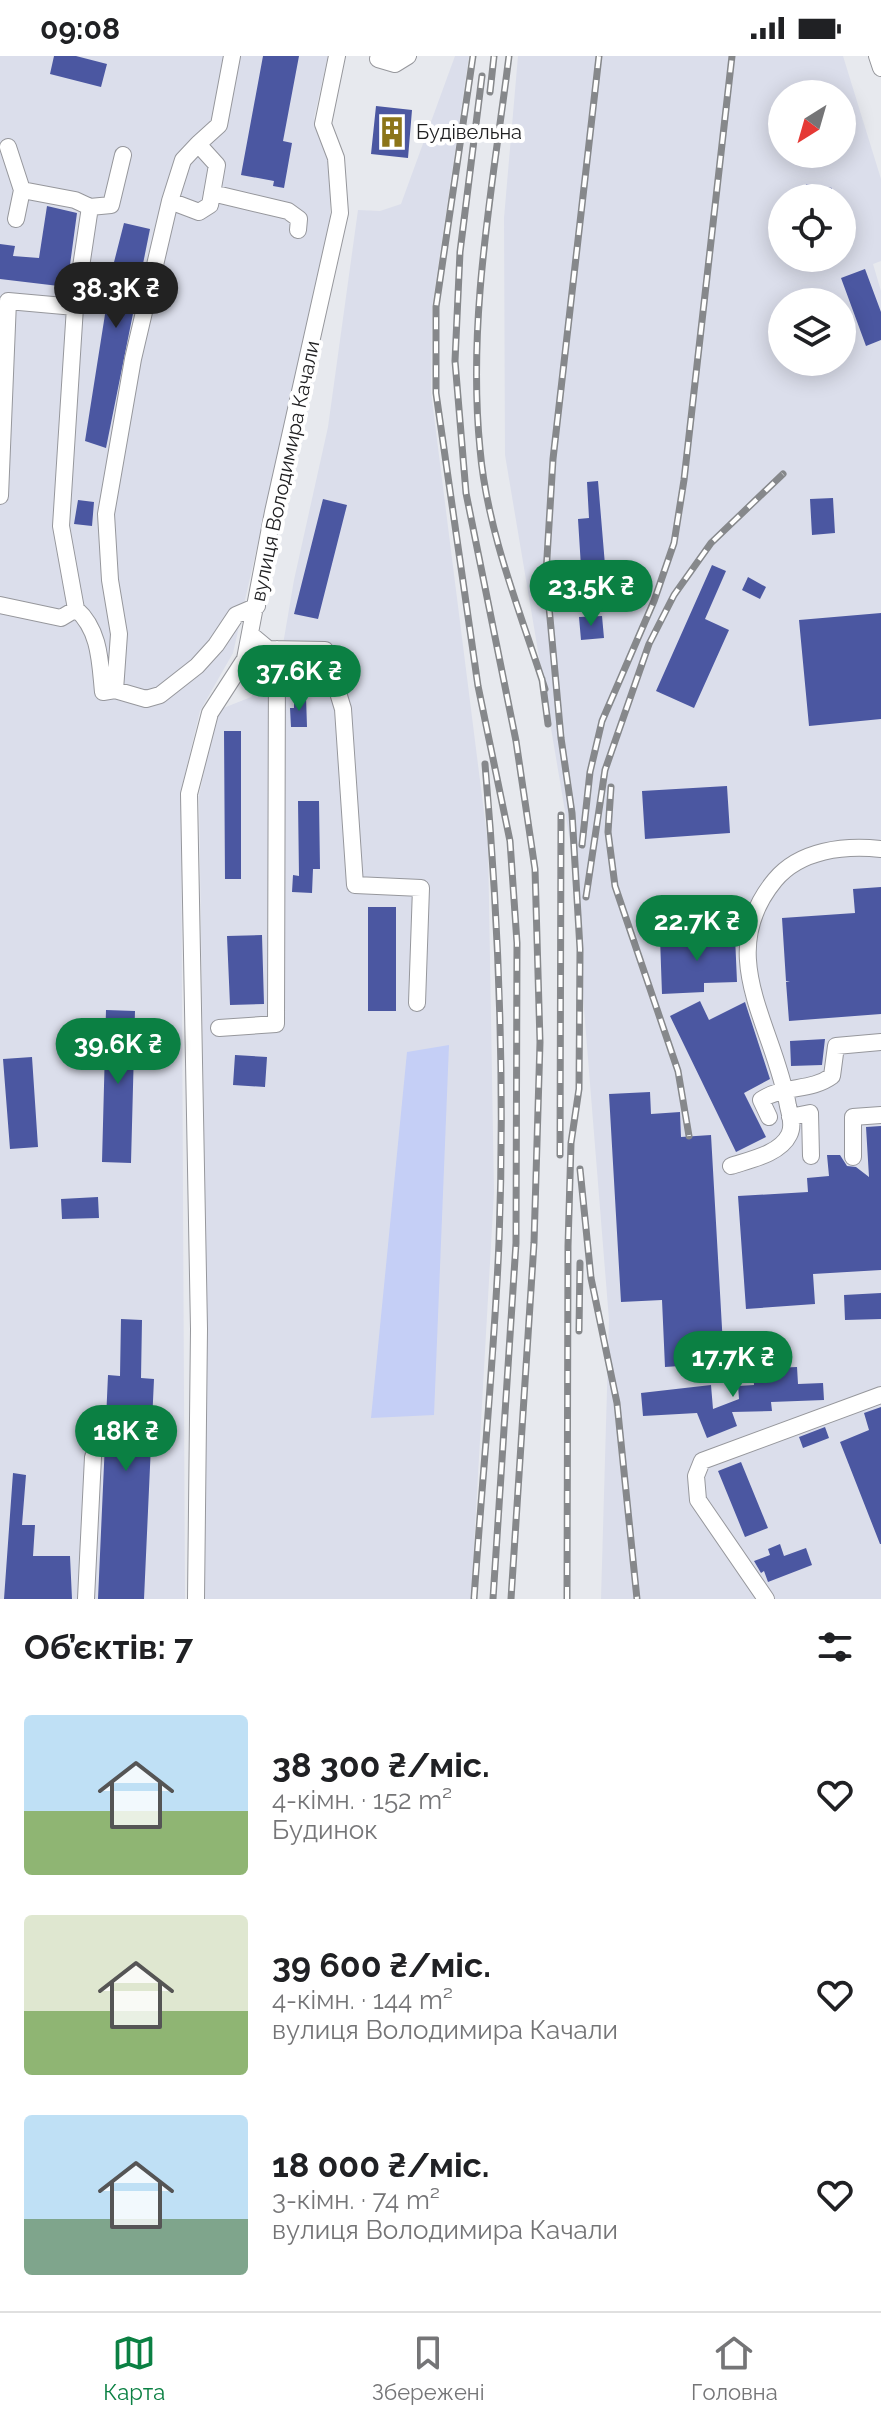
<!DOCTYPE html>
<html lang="uk">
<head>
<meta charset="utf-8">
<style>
	body { margin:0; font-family:Raleway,sans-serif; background:#f6f6f6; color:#202124; height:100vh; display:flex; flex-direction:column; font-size:30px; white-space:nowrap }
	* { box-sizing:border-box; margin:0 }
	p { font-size:26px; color:#757577 }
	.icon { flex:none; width:44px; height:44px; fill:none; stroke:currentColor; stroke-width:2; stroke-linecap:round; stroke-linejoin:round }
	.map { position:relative; height:1543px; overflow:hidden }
	.drawer { display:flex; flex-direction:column; background:#fff; flex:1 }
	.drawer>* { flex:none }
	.needle { width:52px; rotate:217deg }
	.buttons { position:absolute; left:768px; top:24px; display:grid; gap:16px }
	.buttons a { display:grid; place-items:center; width:88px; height:88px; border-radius:50%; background:#fff; box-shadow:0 4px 20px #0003; font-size:40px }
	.price { position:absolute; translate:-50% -68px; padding:0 18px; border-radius:28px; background:#0b8043; color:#fff; font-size:26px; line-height:52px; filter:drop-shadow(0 2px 4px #0008) }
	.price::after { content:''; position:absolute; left:50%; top:48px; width:24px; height:18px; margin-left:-12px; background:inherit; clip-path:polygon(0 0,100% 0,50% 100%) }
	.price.current { background:#222; color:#fff }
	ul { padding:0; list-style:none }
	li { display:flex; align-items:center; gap:24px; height:200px; padding:0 24px }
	li span { display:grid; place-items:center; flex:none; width:224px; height:160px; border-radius:8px; color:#555 }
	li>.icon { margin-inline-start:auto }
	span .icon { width:96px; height:96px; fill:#fffc; stroke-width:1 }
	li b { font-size:34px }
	h2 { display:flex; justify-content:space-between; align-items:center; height:96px; padding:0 24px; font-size:34px }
	.status { display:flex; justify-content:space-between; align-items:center; height:56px; padding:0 40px; background:#fff; direction:ltr }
	.status svg { height:22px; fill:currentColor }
	.tabs { display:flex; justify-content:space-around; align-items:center; height:112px; border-top:2px solid #e0e0e0; background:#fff; font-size:22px; color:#757577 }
	.tabs a { display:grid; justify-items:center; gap:4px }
	.tabs .current { color:#0b8043 }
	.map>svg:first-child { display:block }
	.built { fill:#dbdeeb; fill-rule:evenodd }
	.green { fill:#c5cff6 }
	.building { fill:#4b57a1 }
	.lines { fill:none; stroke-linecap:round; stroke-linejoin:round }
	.minor-casing { stroke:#96979c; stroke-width:18 }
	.minor { stroke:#fff; stroke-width:16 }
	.rail-casing { stroke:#86888b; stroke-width:7 }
	.rail { stroke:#fff; stroke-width:4; stroke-dasharray:12; stroke-linecap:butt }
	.labels { text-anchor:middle; stroke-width:8; stroke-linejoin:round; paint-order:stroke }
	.poi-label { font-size:20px; fill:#202022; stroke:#fff; text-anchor:start }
	.street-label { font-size:20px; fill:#202022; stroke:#fff }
</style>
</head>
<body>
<div class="status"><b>09:08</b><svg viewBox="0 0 49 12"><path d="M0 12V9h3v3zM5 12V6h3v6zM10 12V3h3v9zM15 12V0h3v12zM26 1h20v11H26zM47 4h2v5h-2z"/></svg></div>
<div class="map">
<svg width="881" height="1543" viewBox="0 0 881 1543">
	<rect width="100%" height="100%" fill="#e7e9ee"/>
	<!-- built -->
	<path class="built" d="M0,0H328L314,62L330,108V169L233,597L200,655L181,735L185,1543H0Z
		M455,0H469L432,252L431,336L488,788L494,1136L471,1543H204L207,1274L199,740L216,655L251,641L280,606L294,524L328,371L358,154L380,155L401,148Z
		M518,0H843L881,123V205L873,208L881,235V1543H601L609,1264L571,791L505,399L504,162ZM782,38H842V98H782ZM782,142H842V202H782ZM782,246H842V306H782Z"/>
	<!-- green -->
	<path class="green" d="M449,989L434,1359L371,1362L407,996Z"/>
	<!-- building -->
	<path class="building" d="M54,0H76L107,8L101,31L50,18Z
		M263,0H299L283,85L292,87L284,132L273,130L274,125L241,119Z
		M376,50L412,54L408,102L371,98Z
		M806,128L832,132L830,142H804Z
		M47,150L77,157L67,231L0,223V188L15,190L13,200L39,202Z
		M124,167L150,173L106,392L85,385L112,214Z
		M865,213L881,256V284L866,290L841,222Z
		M598,425L605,509L581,511L578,463L589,462L587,426Z
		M833,442L835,477L812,479L810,443Z
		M323,443L347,449L318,563L294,558Z
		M78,444L94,446L92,470L74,468Z
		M712,509L726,515L705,563L729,574L694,652L656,635Z
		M639,517L641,537L626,538L624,518Z
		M748,521L766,531L760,543L742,534Z
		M881,557V663L809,670L799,564Z
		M602,560L604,582L581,584L579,561Z
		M306,640L307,671H291L290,652H294V641Z
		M224,675H241V823H225Z
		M727,730L730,777L645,783L642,735Z
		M298,745H319L320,813H313L312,837L292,836L293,819L299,820Z
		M881,831V958L789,965L786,926L790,925H786L782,862L855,857L853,833Z
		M368,851H396V955H368Z
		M262,879L264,948L230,949L227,880Z
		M735,880L737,926L704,927V936L662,938L660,882Z
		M700,945L709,964L745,946L770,1023L744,1037L766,1081L736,1096L670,960Z
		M106,954L135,955L131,1107L102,1106Z
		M825,983L822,1009L791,1010L790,985Z
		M235,999L267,1001L265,1031L233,1029Z
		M32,1001L38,1091L10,1093L3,1003Z
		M650,1036L651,1058L680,1056L681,1081L711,1079L724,1307L665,1311L662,1244L621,1246L609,1038Z
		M881,1070V1214L813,1218L815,1248L746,1253L738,1140L808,1136L807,1122L829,1120L827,1099H840L847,1110L856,1111L869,1121L866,1071Z
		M98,1141L99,1162L62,1163L61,1143Z
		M881,1237V1263L845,1264L844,1239Z
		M121,1263L142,1264L141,1322L154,1323L144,1543H98L108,1319L120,1320Z
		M797,1311L798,1328L823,1327L824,1344L771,1346L772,1355L732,1356L737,1370L707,1382L697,1357L643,1360L641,1337L711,1329L713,1353L739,1343L738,1330L754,1329L753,1313Z
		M881,1351V1488H880L840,1386L869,1374L864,1357Z
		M825,1371L829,1382L803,1392L799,1381Z
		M741,1406L768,1472L745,1481L718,1415Z
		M13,1417L26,1419L22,1469H35L33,1500H70L72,1543H4Z
		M780,1488L784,1500L806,1492L812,1509L768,1526L764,1515L761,1517L754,1505L770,1499L768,1493Z"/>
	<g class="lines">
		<defs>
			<path id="minor" d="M877,0L881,12
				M378,3L395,8L408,0
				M8,91L22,134L75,144L90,151
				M212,137L288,155L299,163L298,174
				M170,145L199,156L210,149L217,109L198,88L219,69L232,0
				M16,163L22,134
				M75,251L61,470L76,553
				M0,440L8,245L75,251L90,151L111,149L123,99
				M0,549L61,562L76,553C100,574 100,606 103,636L115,634L146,643L160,639L197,610L216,589L236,559L257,550
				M250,578L268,593L325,594L343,653L355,829L421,832L417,947
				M115,634L119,578L110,524L106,458L133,303L170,145L183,104L198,88
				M219,972L276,968L277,593
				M769,1061L761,1044C785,1028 810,1036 832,1020L836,990L881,986
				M790,1061L810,1057L811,1100
				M853,1101V1061L881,1059
				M731,1110C749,1104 780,1098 789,1079C794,1070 790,1059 788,1050C774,969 713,899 775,824C800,794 844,789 881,793
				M86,1543L93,1401
				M196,1543L199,1273L189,738L210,657L245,603L273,456L340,157L336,102L323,68L337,0
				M766,1543L698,1444L696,1420L702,1405L881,1339"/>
		</defs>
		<!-- minor casing -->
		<use href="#minor" class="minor-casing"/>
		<!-- minor -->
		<use href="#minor" class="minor"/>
		<defs>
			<path id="rail" d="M473,0L436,251V337L478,630L510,785L517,887L516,1187L493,1543
				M509,0C493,129 467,262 480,393C487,475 520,555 545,633
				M482,20L460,196L455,305L466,437L516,685L535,813L540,986L534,1187L511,1543
				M490,36L494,0
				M542,623L548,668
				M611,731L608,776L615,830L678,1015L689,1080
				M582,789L590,716L602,665L654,545L674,487L684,424L732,0
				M586,841L605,714L649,588L674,539L711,487L783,418
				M560,1099L561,759
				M580,1113L591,1222L617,1347L637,1543
				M579,1275L580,1207
				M474,1543C482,1424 494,1305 499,1186C505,1027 499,868 485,708
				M567,1543L568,1190L571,1087L579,1033L580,893L572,757L561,682L546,518L553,403L599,0"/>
		</defs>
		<!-- rail casing -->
		<use href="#rail" class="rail-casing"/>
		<!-- rail -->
		<use href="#rail" class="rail"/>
	</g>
	<!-- icons -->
	<defs>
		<symbol id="building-bare" viewBox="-9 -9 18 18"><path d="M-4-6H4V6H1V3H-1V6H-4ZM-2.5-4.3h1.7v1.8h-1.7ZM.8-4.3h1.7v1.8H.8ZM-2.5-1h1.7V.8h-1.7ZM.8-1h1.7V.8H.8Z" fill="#8c7519" stroke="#fff" stroke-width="2.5" paint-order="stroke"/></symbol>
	</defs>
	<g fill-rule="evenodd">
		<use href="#building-bare" x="370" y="54" width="44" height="44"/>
	</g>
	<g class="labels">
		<!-- poi labels -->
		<g class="poi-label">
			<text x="416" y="83">Будівельна</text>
		</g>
		<!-- street labels -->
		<g class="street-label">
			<text transform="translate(285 415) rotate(-78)" y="7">вулиця Володимира Качали</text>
		</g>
	</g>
</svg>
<div class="buttons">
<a><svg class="needle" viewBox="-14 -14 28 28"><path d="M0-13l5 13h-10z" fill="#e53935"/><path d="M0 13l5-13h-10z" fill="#757577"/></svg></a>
<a><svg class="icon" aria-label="locate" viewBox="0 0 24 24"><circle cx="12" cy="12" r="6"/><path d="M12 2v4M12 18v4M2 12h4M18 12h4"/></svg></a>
<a><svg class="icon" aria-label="layers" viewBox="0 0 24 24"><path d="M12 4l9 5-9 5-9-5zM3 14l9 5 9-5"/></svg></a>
</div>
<b class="price current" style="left:116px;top:274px">38.3K ₴</b>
<b class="price" style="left:591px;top:572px">23.5K ₴</b>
<b class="price" style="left:299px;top:657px">37.6K ₴</b>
<b class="price" style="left:697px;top:907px">22.7K ₴</b>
<b class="price" style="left:118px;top:1030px">39.6K ₴</b>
<b class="price" style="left:733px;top:1343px">17.7K ₴</b>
<b class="price" style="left:126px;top:1417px">18K ₴</b>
</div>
<section class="drawer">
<h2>Об’єктів: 7<svg class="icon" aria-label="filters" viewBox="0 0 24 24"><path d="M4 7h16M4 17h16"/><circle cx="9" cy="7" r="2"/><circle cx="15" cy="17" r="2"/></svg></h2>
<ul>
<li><span style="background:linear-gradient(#bfe0f5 60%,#8fb573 0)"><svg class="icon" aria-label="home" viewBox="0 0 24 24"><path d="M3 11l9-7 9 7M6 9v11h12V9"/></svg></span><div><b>38 300 ₴/міс.</b><p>4-кімн. · 152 m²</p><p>Будинок</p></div><svg class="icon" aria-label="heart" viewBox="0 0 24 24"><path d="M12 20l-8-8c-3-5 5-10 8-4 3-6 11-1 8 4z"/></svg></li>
<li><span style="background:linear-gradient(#dfe7d0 60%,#8fb573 0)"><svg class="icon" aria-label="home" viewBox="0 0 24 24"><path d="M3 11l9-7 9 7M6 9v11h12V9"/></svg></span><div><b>39 600 ₴/міс.</b><p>4-кімн. · 144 m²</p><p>вулиця Володимира Качали</p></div><svg class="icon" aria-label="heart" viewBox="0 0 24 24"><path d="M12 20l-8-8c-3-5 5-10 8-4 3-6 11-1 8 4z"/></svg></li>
<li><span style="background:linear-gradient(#bfe0f5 65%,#7fa58c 0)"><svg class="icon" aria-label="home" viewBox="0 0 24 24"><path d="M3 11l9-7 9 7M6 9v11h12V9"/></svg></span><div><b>18 000 ₴/міс.</b><p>3-кімн. · 74 m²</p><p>вулиця Володимира Качали</p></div><svg class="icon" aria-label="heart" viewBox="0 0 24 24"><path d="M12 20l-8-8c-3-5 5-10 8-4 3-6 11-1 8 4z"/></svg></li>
</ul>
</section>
<nav class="tabs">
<a class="current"><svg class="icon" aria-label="map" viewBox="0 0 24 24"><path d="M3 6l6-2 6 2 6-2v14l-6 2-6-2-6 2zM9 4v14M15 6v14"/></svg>Карта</a>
<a><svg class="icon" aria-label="saved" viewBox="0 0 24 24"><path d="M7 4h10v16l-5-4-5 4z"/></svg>Збережені</a>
<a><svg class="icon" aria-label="home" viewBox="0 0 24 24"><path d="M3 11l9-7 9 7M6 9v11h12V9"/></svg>Головна</a>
</nav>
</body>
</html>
